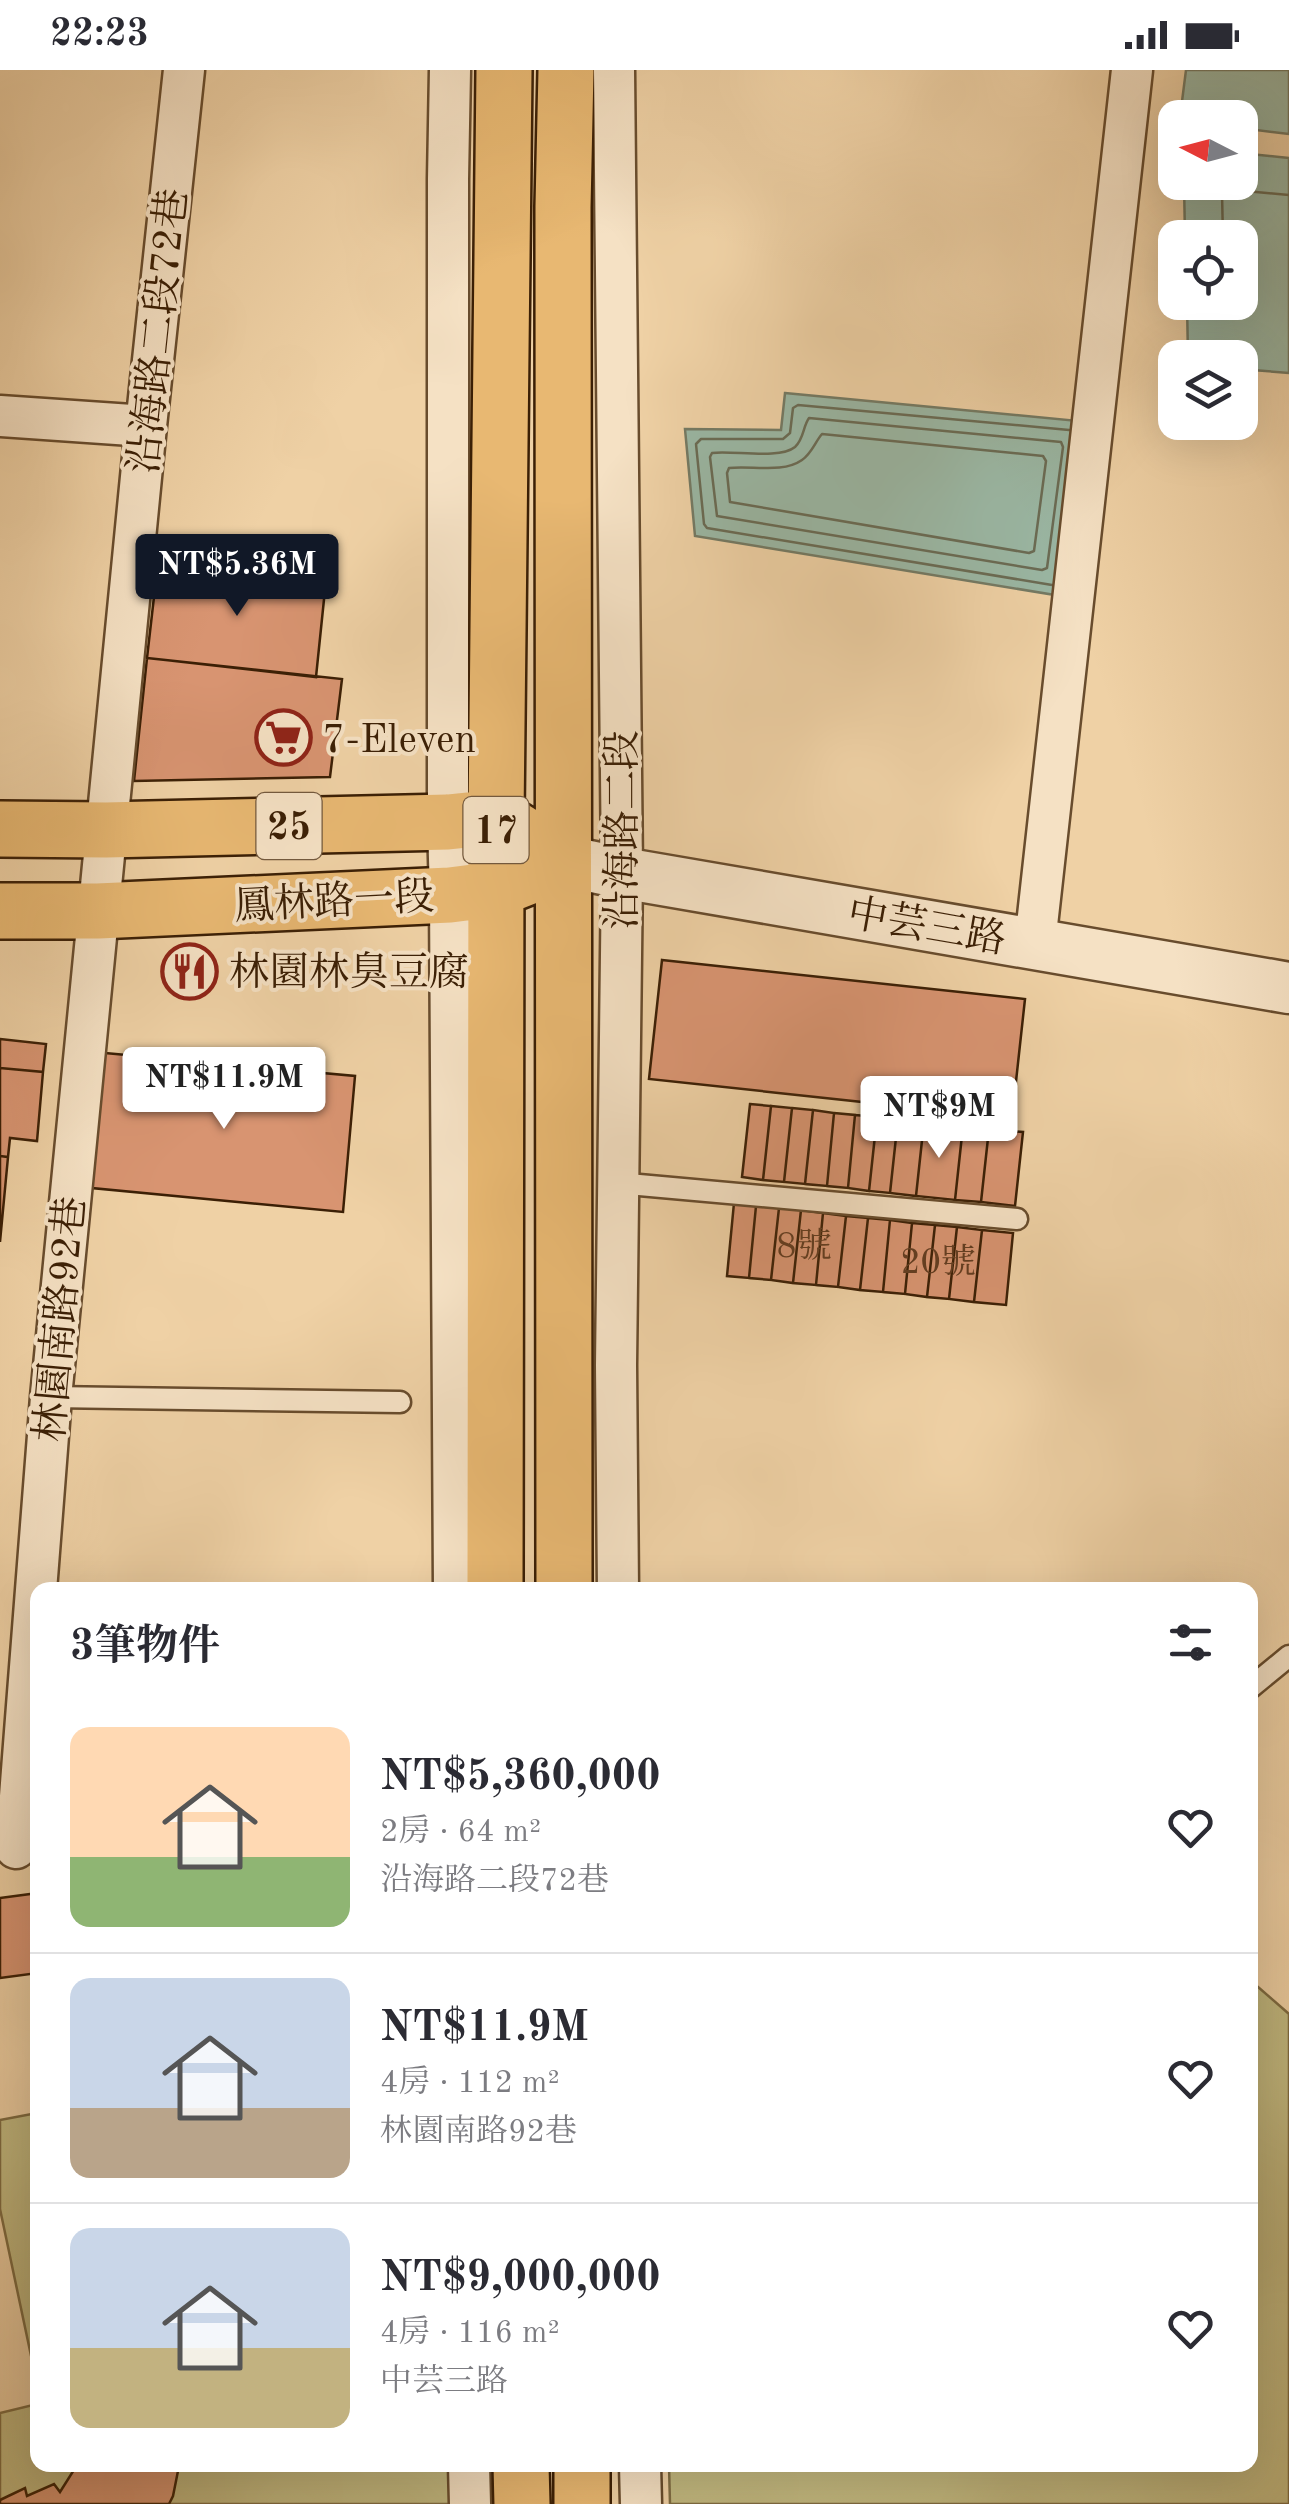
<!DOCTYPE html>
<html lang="zh-TW">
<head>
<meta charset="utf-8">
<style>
	body { margin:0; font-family:"Old Standard TT","Noto Serif TC",serif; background:#f7f7f7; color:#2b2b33; height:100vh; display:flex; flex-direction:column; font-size:38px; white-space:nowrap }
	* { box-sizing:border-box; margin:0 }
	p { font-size:32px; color:#7c7c81 }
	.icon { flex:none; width:55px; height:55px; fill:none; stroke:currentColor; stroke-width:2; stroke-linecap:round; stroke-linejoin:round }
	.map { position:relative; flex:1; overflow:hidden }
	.panel { position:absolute; left:30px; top:1512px; width:1228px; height:890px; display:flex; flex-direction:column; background:#fff; border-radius:20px; box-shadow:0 10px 40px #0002 }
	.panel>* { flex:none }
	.needle { width:65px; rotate:276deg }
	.fabs { position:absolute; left:1158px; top:30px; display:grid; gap:20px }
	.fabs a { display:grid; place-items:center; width:100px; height:100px; border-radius:20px; background:#fff; box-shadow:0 10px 40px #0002; font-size:50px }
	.price { position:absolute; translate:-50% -85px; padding:0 22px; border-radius:10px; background:#fff; color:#222; font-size:32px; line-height:65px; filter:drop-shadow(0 2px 5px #0008) }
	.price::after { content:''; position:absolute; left:50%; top:60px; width:30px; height:22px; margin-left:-15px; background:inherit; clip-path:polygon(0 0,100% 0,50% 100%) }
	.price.active { background:#111827; color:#fff }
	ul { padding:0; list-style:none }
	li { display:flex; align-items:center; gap:30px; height:250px; padding:0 40px }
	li+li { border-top:2px solid #e1e1e2 }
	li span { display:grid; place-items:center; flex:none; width:280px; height:200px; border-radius:20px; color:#555 }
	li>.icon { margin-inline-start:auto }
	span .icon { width:120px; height:120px; fill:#fffc; stroke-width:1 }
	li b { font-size:42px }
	h2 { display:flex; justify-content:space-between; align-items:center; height:120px; padding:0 40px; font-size:42px }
	.status { display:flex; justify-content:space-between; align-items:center; height:70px; padding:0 50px; background:#fff; direction:ltr }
	.status svg { height:28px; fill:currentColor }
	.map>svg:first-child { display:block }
	.green { fill:#c1b981; stroke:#7e6c43; stroke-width:2.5 }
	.water { fill:#9ab7a4; stroke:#747a64; stroke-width:2.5 }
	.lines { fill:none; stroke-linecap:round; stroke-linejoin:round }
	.shore { stroke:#6a6b54; stroke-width:2.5 }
	.building { fill:#d89471; stroke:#3b1f05; stroke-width:2.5 }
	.service-casing { stroke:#684c2d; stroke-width:25 }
	.minor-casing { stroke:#684c2d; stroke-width:45 }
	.tertiary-casing { stroke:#684c2d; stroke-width:55 }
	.primary-casing { stroke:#3b1f05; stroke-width:60 }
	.service { stroke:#f5e1c4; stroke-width:20 }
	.minor { stroke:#f5e1c4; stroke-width:40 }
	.tertiary { stroke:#f5e1c4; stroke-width:50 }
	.primary { stroke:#e8b872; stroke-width:55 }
	.labels { text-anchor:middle; stroke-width:8; stroke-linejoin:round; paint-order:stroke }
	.number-label { font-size:35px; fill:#623c20 }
	.shield { fill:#f5e1c4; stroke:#73593e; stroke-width:2.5 }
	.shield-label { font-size:38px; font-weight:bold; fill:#3b1f05 }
	.street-label { font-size:40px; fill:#3b1f05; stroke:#f5e1c4 }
	.poi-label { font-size:40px; fill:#3b1f05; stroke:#f5e1c4; text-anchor:start }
</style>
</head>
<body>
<div class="status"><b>22:23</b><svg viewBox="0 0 49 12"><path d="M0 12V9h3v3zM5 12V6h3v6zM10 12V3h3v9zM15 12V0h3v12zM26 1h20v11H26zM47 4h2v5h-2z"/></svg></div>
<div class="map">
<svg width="1289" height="2434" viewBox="0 0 1289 2434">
	<rect width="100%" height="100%" fill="#efd1a5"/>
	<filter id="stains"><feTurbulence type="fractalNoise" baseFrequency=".002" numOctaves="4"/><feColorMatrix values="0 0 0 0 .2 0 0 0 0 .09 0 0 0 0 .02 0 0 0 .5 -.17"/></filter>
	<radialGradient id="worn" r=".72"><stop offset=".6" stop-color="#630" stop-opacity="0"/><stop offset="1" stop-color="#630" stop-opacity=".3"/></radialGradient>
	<!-- green -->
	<path class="green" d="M1250,1910L1289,1944V2434H670L669,2395H1250Z
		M37,2043H38L37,2314L0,2139V2050Z
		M37,2334L38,2395H457L458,2434H0V2343Z"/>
	<!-- water -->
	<path class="water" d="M1186,0H1289V64L1240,58V48L1180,47Z
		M1240,83L1289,88V303L1240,299V288L1188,287L1187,233L1240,232V168L1185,167L1184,113L1240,112Z
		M785,323L1089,352L1067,527L695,466L685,359L781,360Z"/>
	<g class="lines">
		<!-- shore -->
		<path class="shore" d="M1223,168L1222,123L1224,119L1289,125
			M809,348L1061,372L1063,377L1047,498L1042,500L717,446L710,387L712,383C732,380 779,390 795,377C804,369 803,356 809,348Z
			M822,364L1043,386L1046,391L1034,481L1029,483L730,432L727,403L729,398C751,395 782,404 802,390C812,383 815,372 822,364Z
			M1052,515L707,458L704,454L696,374L701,369H783L790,363L793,338L798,335L1069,360"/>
	</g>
	<!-- building -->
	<path class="building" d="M158,492L326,510L316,607L147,588Z
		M147,588L342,609L330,707L134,711Z
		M662,890L1025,929L1012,1048L649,1009Z
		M0,969L46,974L43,1002L0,998Z
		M105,983L355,1006L343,1142L92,1118Z
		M0,998L43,1002L37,1071L10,1068L8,1087L0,1086Z
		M750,1034L771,1036L763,1110L742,1107Z
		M771,1036L792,1038L784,1112L763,1110Z
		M792,1038L813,1040L805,1114L784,1112Z
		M813,1040L834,1043L827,1116L805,1114Z
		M834,1043L855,1045L848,1118L827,1116Z
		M855,1045L877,1047L869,1121L848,1118Z
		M877,1047L898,1049L890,1123L869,1121Z
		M898,1049L924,1052L916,1126L890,1123Z
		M924,1052L963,1056L955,1130L916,1126Z
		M963,1056L989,1059L981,1132L955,1130Z
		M989,1059L1023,1062L1015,1136L981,1132Z
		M0,1086L8,1087L0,1172Z
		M734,1133L756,1136L749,1208L727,1206Z
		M756,1136L779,1138L771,1210L749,1208Z
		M779,1138L801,1140L793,1213L771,1210Z
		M801,1140L823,1143L816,1215L793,1213Z
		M823,1143L846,1146L838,1217L816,1215Z
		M846,1146L868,1148L860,1220L838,1217Z
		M868,1148L890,1150L883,1222L860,1220Z
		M890,1150L912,1153L905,1224L883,1222Z
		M912,1153L935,1155L927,1227L905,1224Z
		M935,1155L957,1157L949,1229L927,1227Z
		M957,1157L982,1160L974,1232L949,1229Z
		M982,1160L1013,1163L1006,1235L974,1232Z
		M38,1823V1903L0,1908V1828Z
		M77,2395H175L178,2401L173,2426L169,2434H0V2430L25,2418L27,2426L54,2414L60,2422Z"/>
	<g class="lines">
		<defs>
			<path id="service" d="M617,1113L1017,1149
				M51,1327L400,1332
				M1250,1618L1289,1586"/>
			<path id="minor" d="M450,0L448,109V752L450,825L454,1520
				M614,0L622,803L616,1295L618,1520
				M0,346L146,356
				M1035,873L1132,0
				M16,1778L51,1327L146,356L184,0
				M469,2395L470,2434
				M640,2395L641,2434"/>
			<path id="tertiary" d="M565,791L622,803L1289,918"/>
			<path id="primary" d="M0,759L106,760L448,752L496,747L524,765
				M0,841H98L450,825L497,819L530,806
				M495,1520L496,747L504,0
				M564,1520L563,137L566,0
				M521,2395L522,2434
				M582,2395V2434"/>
		</defs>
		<!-- service casing -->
		<use href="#service" class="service-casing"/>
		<!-- minor casing -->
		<use href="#minor" class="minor-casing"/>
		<!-- tertiary casing -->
		<use href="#tertiary" class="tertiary-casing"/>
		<!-- primary casing -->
		<use href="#primary" class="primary-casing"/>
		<!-- service -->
		<use href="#service" class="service"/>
		<!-- minor -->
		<use href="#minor" class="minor"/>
		<!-- tertiary -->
		<use href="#tertiary" class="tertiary"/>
		<!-- primary -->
		<use href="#primary" class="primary"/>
	</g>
	<!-- icons -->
	<defs>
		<symbol id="supermarket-ring" viewBox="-11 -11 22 22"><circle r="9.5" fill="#f5e1c4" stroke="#8f2418" stroke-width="1.5"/><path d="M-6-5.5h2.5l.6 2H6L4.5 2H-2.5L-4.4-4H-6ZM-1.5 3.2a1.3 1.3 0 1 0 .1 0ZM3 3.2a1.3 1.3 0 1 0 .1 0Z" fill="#8f2418"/></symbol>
		<symbol id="restaurant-ring" viewBox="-11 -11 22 22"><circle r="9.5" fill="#f5e1c4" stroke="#8f2418" stroke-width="1.5"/><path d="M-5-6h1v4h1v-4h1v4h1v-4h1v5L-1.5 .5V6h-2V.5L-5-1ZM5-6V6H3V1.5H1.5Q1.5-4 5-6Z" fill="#8f2418"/></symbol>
	</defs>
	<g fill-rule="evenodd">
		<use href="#supermarket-ring" x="252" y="636" width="63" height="63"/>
		<use href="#restaurant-ring" x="158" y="870" width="63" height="63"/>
	</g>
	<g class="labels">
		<!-- number labels -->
		<g class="number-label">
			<text x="804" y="1187">8號</text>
			<text x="938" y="1203">20號</text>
		</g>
		<!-- shield labels -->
		<g class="shield">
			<rect x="256.5" y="723" width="65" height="66" rx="8"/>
			<rect x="463.5" y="727" width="65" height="66" rx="8"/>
		</g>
		<g class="shield-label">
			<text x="289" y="769">25</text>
			<text x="496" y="773">17</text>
		</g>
		<!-- street labels -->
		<g class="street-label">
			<text transform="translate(157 261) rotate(-84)" y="14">沿海路二段72巷</text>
			<text transform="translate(621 760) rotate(-90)" y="14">沿海路二段</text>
			<text transform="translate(334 830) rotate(-3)" y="14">鳳林路一段</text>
			<text transform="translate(927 855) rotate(10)" y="14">中芸三路</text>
			<text transform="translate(59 1249) rotate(-85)" y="14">林園南路92巷</text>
		</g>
		<!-- poi labels -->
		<g class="poi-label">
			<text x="322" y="682">7-Eleven</text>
			<text x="229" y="915">林園林臭豆腐</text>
		</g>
	</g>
	<rect width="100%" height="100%" filter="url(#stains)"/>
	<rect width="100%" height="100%" fill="url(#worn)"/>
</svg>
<div class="fabs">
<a><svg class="needle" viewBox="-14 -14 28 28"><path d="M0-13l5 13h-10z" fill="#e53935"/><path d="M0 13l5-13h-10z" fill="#7c7c81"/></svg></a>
<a><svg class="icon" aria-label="locate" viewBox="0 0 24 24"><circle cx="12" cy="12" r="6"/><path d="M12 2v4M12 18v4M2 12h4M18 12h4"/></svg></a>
<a><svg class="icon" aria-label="layers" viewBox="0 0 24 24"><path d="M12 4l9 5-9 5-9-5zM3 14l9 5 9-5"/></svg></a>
</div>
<b class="price active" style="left:237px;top:549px">NT$5.36M</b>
<b class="price" style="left:224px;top:1062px">NT$11.9M</b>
<b class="price" style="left:939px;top:1091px">NT$9M</b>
<section class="panel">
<h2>3筆物件<svg class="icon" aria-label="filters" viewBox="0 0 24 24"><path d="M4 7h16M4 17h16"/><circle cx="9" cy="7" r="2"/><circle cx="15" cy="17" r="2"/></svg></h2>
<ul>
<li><span style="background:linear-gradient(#ffd9b3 65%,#8fb573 0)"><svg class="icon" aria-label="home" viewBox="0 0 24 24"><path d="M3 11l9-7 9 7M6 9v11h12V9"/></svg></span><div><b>NT$5,360,000</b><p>2房 · 64 m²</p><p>沿海路二段72巷</p></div><svg class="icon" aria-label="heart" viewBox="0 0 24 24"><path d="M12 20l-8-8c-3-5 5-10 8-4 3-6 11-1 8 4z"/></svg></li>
<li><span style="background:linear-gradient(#c9d6e8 65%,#b9a48a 0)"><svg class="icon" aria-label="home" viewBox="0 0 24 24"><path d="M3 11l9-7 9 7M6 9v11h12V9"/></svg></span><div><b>NT$11.9M</b><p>4房 · 112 m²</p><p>林園南路92巷</p></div><svg class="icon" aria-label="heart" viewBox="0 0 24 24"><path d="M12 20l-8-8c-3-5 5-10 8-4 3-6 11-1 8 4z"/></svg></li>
<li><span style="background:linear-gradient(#c9d6e8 60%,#c2b280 0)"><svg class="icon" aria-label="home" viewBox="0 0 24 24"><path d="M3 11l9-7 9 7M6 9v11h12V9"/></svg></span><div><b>NT$9,000,000</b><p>4房 · 116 m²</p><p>中芸三路</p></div><svg class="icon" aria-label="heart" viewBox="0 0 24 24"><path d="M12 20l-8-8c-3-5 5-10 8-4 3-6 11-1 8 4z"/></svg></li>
</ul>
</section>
</div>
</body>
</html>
